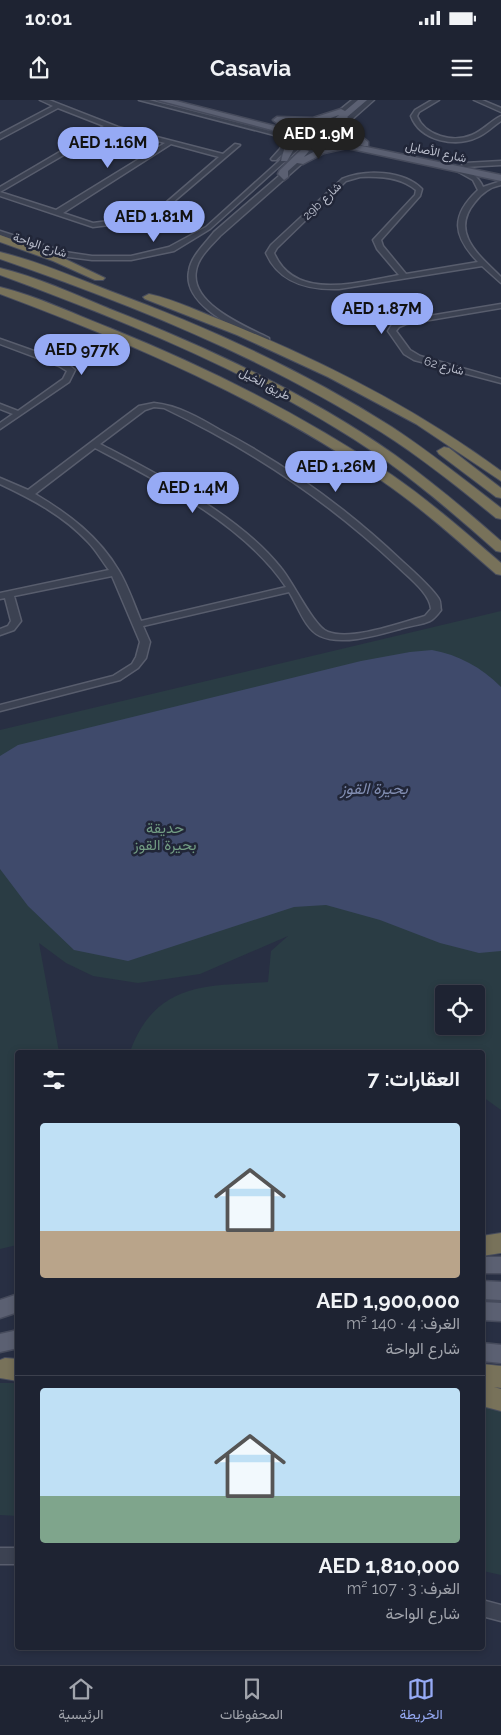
<!DOCTYPE html>
<html lang="ar">
<head>
<meta charset="utf-8">
<style>
	body { margin:0; font-family:Raleway,Vazirmatn,sans-serif; background:#262b3a; color:#f1f3f6; direction:rtl; height:100vh; display:flex; flex-direction:column; font-size:19px; white-space:nowrap }
	* { box-sizing:border-box; margin:0 }
	p { font-size:16px; color:#a1a4ac }
	.icon { flex:none; width:28px; height:28px; fill:none; stroke:currentColor; stroke-width:2; stroke-linecap:round; stroke-linejoin:round }
	.map { position:relative; flex:1; overflow:hidden; direction:ltr }
	.side { position:absolute; left:15px; top:950px; width:470px; height:600px; display:flex; flex-direction:column; background:#1e2332; border-radius:5px; box-shadow:0 2px 8px #0003,0 0 0 1px #3c404d; direction:rtl }
	.side>* { flex:none }
	.buttons { position:absolute; left:435px; top:885px; display:grid; gap:10px }
	.buttons a { display:grid; place-items:center; width:50px; height:50px; border-radius:5px; background:#1e2332; box-shadow:0 2px 8px #0003,0 0 0 1px #3c404d; font-size:25px }
	.price { position:absolute; translate:-50% -42px; padding:0 11px; border-radius:18px; background:#96aaf5; color:#111; font-size:16px; line-height:32px; filter:drop-shadow(0 1px 2px #0008) }
	.price::after { content:''; position:absolute; left:50%; top:30px; width:15px; height:11px; margin-left:-8px; background:inherit; clip-path:polygon(0 0,100% 0,50% 100%) }
	.price.selected { background:#222; color:#fff }
	ul { padding:0; list-style:none }
	li { display:grid; align-content:center; gap:10px; height:265px; padding:0 25px }
	li+li { border-top:1px solid #3c404d }
	li span { display:grid; place-items:center; height:155px; border-radius:5px; color:#555 }
	li>.icon { margin-inline-start:auto }
	span .icon { width:90px; height:90px; fill:#fffc; stroke-width:1 }
	li b { font-size:21px }
	h2 { display:flex; justify-content:space-between; align-items:center; height:60px; padding:0 25px; font-size:21px }
	.status { display:flex; justify-content:space-between; align-items:center; height:35px; padding:0 25px; background:#1e2332; direction:ltr }
	.status svg { height:14px; fill:currentColor }
	header { display:flex; justify-content:space-between; align-items:center; height:65px; padding:0 25px; background:#1e2332; font-size:22px; font-weight:700 }
	.dock { display:flex; justify-content:space-around; align-items:center; height:70px; border-top:1px solid #3c404d; background:#1e2332; font-size:14px; color:#a1a4ac }
	.dock a { display:grid; justify-items:center; gap:2px }
	.dock .selected { color:#96aaf5 }
	.map>svg:first-child { display:block }
	.green { fill:#2a3c44; fill-rule:evenodd }
	.water { fill:#3f4a6b }
	.lines { fill:none; stroke-linecap:round; stroke-linejoin:round }
	.minor-casing { stroke:#585d6d; stroke-width:3 }
	.major-casing { stroke:#464b5c; stroke-width:3 }
	.highway-casing { stroke:#474c5d; stroke-width:2 }
	.minor { fill:#3c4252; fill-rule:evenodd }
	.major { fill:#5b6072; fill-rule:evenodd }
	.highway { fill:#78725a; fill-rule:evenodd }
	.labels { text-anchor:middle; stroke-width:5; stroke-linejoin:round; paint-order:stroke }
	.far-street-label { font-size:12px; fill:#babecc; stroke:#212638 }
	.park-label { font-size:15px; fill:#729c83; stroke:#212638 }
	.water-label { font-size:16px; font-style:italic; fill:#828eb2; stroke:#212638 }
</style>
</head>
<body>
<div class="status"><b>10:01</b><svg viewBox="0 0 49 12"><path d="M0 12V9h3v3zM5 12V6h3v6zM10 12V3h3v9zM15 12V0h3v12zM26 1h20v11H26zM47 4h2v5h-2z"/></svg></div>
<header><svg class="icon" aria-label="menu" viewBox="0 0 24 24"><path d="M4 6h16M4 12h16M4 18h16"/></svg>Casavia<svg class="icon" aria-label="share" viewBox="0 0 24 24"><path d="M12 15V3M7 8l5-5 5 5M5 13v7h14v-7"/></svg></header>
<div class="map">
<svg width="501" height="1565" viewBox="0 0 501 1565">
	<rect width="100%" height="100%" fill="#282f43"/>
	<!-- green -->
	<path class="green" d="M501,511V1010L483,997L482,952H121L123,949H131C157,882 206,886 268,882L271,851L288,836L200,874L138,883L93,876L66,863L39,843L59,952H18L17,1145L0,1149V630ZM444,894H476V926H444Z
		M0,1283H17V1416L0,1415Z
		M482,1306L501,1310V1475L483,1471Z"/>
	<!-- water -->
	<path class="water" d="M432,550C459,555 481,567 501,587V851L479,853L440,843L380,820L326,805L294,807L128,861L74,850L28,806L0,769V656L18,645L361,561L410,552Z"/>
	<g class="lines">
		<defs>
			<path id="minor" d="M40,0H49L118,27L223,54L235,44L240,45L158,115L141,121L93,127L0,96V87L104,26L58,8L0,39V34L53,6ZM110,28L165,43L56,110L0,92ZM171,44L219,57L154,113L140,117L93,123L63,113Z
				M139,0H149L278,33L288,44L285,51L276,60H272L271,59L280,49L282,44L274,35Z
				M352,0H359L302,46L210,129L174,151L131,160H92L61,156L0,135V131L65,152L92,156H131L169,147L206,127L298,44Z
				M367,0H374L220,136C211,146 198,157 196,171C190,204 245,226 269,238V242H263C239,229 182,206 189,171C191,156 205,144 214,132Z
				M432,0H439L419,12L417,16C425,36 453,43 472,35C482,31 490,22 499,17L501,16V21C493,26 487,33 478,37C456,48 420,41 411,16L415,10Z
				M474,0H482L501,8V12Z
				M501,61V65L465,67L462,65L465,63Z
				M457,69C468,68 479,77 483,87L501,81V85C490,87 482,93 475,102C449,133 480,156 501,177V183L482,166L339,189C308,190 279,183 266,153L271,145L342,79C365,69 404,70 422,89L420,96L381,140L383,146L406,174L478,162C453,136 450,116 478,90L473,80L457,71ZM360,77C379,76 401,77 416,90L415,95L373,140L377,149L399,175C359,182 295,202 274,153L277,148L346,81Z
				M501,204V208L406,224L399,227L396,231L410,250L420,256L501,279V283L414,260L404,254L388,231L393,223L405,220Z
				M0,239L65,262L75,270L69,282L0,329V323L13,314L0,309V304L18,311L63,279L67,271L59,266L0,244Z
				M154,303C177,305 200,318 220,330C287,365 347,409 402,461C411,469 433,489 439,499C441,502 440,507 441,510C438,514 434,519 430,521C423,524 415,525 407,527C384,533 344,547 320,536C305,529 298,506 289,492L143,526L150,542L146,558L138,568L120,580L0,611V605L113,576L132,564L136,557L140,542L112,476L14,496L21,521L14,530L0,535V529L8,526L11,521L5,498L0,499V493L109,470C102,461 96,450 88,442C64,416 32,399 0,384V378L28,390L139,306ZM154,307L164,308C250,349 327,400 397,466C408,477 430,493 431,509L425,516C400,523 352,541 328,532C314,527 293,482 281,468C239,415 159,375 100,344L145,310ZM95,348C160,382 244,424 286,487L141,521C134,504 128,486 119,471C99,437 69,414 35,394Z
				M0,1448H18V1464H0Z
				M482,1500L501,1505V1521L482,1516Z"/>
			<path id="major" d="M158,0H172L318,37L320,31L339,15L314,24L277,23L273,20L277,17L313,18L341,9L345,11L358,0H367L347,17L351,20L353,30L368,42V46C355,47 345,32 343,21L327,34L328,39L501,75V81L347,48L324,53L303,64L297,63L288,71V77L284,80L278,74L280,70L302,49L309,51L304,57L319,49L337,46L289,34L294,42V49L287,61H281L286,42L272,30Z
				M482,1157H501V1173H482Z
				M482,1181L501,1182V1200L482,1199Z
				M18,1194V1212L0,1218V1200Z
				M482,1202L501,1203V1221L482,1220Z
				M18,1230V1248L0,1252V1234Z
				M482,1243L501,1245V1263L482,1261Z"/>
			<path id="highway" d="M0,135L61,157L105,178L103,180H95L53,161L0,142Z
				M0,152C37,161 74,177 110,191C208,227 304,271 392,327C430,352 465,380 501,408V419L496,418C459,388 422,358 381,332C262,257 133,205 0,159Z
				M0,168C37,177 74,194 110,209C209,248 308,294 395,355C432,382 467,411 501,441V452L496,451C460,419 424,388 385,360C267,278 133,224 0,175Z
				M0,187C37,196 74,214 110,228C209,268 304,316 392,375C431,402 466,433 501,463V475L496,474C459,442 423,409 382,381C263,300 134,244 0,194Z
				M149,194C177,200 204,214 231,224C327,263 418,310 501,371V381L416,324L328,277L237,235L145,199L143,197Z
				M444,347L449,348L501,388V398L496,397L439,354L437,351Z
				M501,1133V1153L482,1156V1136Z
				M5,1258L18,1259V1281L0,1278V1260Z
				M482,1264L501,1266V1288L494,1287L501,1289V1311L482,1306Z"/>
		</defs>
		<!-- minor casing -->
		<use href="#minor" class="minor-casing"/>
		<!-- major casing -->
		<use href="#major" class="major-casing"/>
		<!-- highway casing -->
		<use href="#highway" class="highway-casing"/>
		<!-- minor -->
		<use href="#minor" class="minor"/>
		<!-- major -->
		<use href="#major" class="major"/>
		<!-- highway -->
		<use href="#highway" class="highway"/>
	</g>
	<g class="labels">
		<!-- far-street labels -->
		<g class="far-street-label">
			<text transform="translate(436 52) rotate(12)" y="4">شارع الأصايل</text>
			<text transform="translate(322 101) rotate(-44)" y="4">29b شارع</text>
			<text transform="translate(40 145) rotate(18)" y="4">شارع الواحة</text>
			<text transform="translate(444 266) rotate(15)" y="4">شارع 62</text>
			<text transform="translate(265 284) rotate(28)" y="4">طريق الخيل</text>
		</g>
		<!-- park labels -->
		<g class="park-label">
			<text x="165" y="733">حديقة<tspan x="165" dy="17">بحيرة القوز</tspan></text>
		</g>
		<!-- water labels -->
		<g class="water-label">
			<text x="374" y="694">بحيرة القوز</text>
		</g>
	</g>
</svg>
<div class="buttons">
<a><svg class="icon" aria-label="locate" viewBox="0 0 24 24"><circle cx="12" cy="12" r="6"/><path d="M12 2v4M12 18v4M2 12h4M18 12h4"/></svg></a>
</div>
<b class="price selected" style="left:319px;top:60px">AED 1.9M</b>
<b class="price" style="left:108px;top:69px">AED 1.16M</b>
<b class="price" style="left:154px;top:143px">AED 1.81M</b>
<b class="price" style="left:382px;top:235px">AED 1.87M</b>
<b class="price" style="left:82px;top:276px">AED 977K</b>
<b class="price" style="left:336px;top:393px">AED 1.26M</b>
<b class="price" style="left:193px;top:414px">AED 1.4M</b>
<section class="side">
<h2>العقارات: 7<svg class="icon" aria-label="filters" viewBox="0 0 24 24"><path d="M4 7h16M4 17h16"/><circle cx="9" cy="7" r="2"/><circle cx="15" cy="17" r="2"/></svg></h2>
<ul>
<li><span style="background:linear-gradient(#bfe0f5 70%,#b9a48a 0)"><svg class="icon" aria-label="home" viewBox="0 0 24 24"><path d="M3 11l9-7 9 7M6 9v11h12V9"/></svg></span><div><b>AED 1,900,000</b><p>الغرف: 4 · 140 m²</p><p>شارع الواحة</p></div></li>
<li><span style="background:linear-gradient(#bfe0f5 70%,#7fa58c 0)"><svg class="icon" aria-label="home" viewBox="0 0 24 24"><path d="M3 11l9-7 9 7M6 9v11h12V9"/></svg></span><div><b>AED 1,810,000</b><p>الغرف: 3 · 107 m²</p><p>شارع الواحة</p></div></li>
</ul>
</section>
</div>
<nav class="dock">
<a class="selected"><svg class="icon" aria-label="map" viewBox="0 0 24 24"><path d="M3 6l6-2 6 2 6-2v14l-6 2-6-2-6 2zM9 4v14M15 6v14"/></svg>الخريطة</a>
<a><svg class="icon" aria-label="saved" viewBox="0 0 24 24"><path d="M7 4h10v16l-5-4-5 4z"/></svg>المحفوظات</a>
<a><svg class="icon" aria-label="home" viewBox="0 0 24 24"><path d="M3 11l9-7 9 7M6 9v11h12V9"/></svg>الرئيسية</a>
</nav>
</body>
</html>
